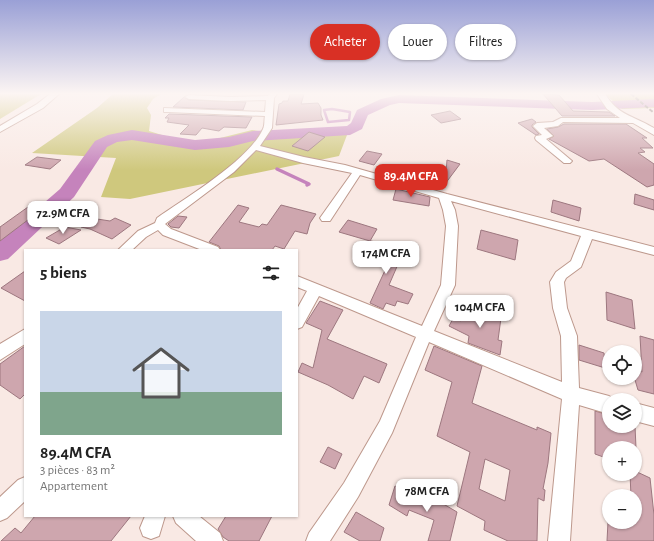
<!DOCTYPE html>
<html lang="fr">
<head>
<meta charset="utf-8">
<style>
	body { margin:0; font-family:"Alegreya Sans",sans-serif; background:#f6f6f6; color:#222; height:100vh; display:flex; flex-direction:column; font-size:15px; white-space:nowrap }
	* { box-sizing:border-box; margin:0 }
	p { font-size:13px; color:#767676 }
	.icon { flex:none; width:22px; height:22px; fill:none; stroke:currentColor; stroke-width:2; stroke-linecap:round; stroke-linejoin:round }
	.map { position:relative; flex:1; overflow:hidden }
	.drawer { position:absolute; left:24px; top:249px; width:274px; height:268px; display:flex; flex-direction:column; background:#fff; border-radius:0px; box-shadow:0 1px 3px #0004 }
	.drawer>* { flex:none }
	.banner { position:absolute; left:310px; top:24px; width:284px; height:36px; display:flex; gap:8px }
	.controls { position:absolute; left:602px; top:345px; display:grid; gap:8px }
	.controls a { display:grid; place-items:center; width:40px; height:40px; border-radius:50%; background:#fff; box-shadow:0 1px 3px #0004; font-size:20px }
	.price { position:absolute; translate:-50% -34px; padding:0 9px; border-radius:8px; background:#fff; color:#222; font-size:13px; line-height:26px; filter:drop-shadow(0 1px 2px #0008) }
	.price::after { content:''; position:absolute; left:50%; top:24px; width:12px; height:9px; margin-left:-6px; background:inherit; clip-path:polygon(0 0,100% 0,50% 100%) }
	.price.on { background:#d93025; color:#fff }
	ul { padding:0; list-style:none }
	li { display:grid; align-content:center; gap:8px; height:212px; padding:0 16px }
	li span { display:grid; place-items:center; height:124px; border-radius:0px; color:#555 }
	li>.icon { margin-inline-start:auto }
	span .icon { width:72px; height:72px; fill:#fffc; stroke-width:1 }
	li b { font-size:17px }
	h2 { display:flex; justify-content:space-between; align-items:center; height:48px; padding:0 16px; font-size:17px }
	.chip { padding:0 14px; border-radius:18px; background:#fff; box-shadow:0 1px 3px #0004; font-size:14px; line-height:36px }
	.chip.on { background:#d93025; color:#fff }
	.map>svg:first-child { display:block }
	.green { fill:#cfc87d }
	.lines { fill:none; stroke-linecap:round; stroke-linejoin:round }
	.stream-far1 { stroke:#c583bc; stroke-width:2.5 }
	.stream { stroke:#c583bc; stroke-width:3.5 }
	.river { fill:#c583bc; fill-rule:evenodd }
	.building { fill:#cea6ae; stroke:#9d777f; fill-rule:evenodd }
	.minor-casing { stroke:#bd988c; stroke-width:2 }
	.minor { fill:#fff; fill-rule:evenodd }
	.rail { stroke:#645651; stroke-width:2; stroke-dasharray:4 2; stroke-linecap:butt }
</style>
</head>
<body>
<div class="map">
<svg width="654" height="541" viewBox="0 0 654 541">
	<rect width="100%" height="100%" fill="#f9e9e4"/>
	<!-- green -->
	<path class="green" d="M0,94H41L0,119Z
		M113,94H161L153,99L147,108L151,115L149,131L175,139L208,141L252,130L278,134L345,129L347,135L339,156L130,199L101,197L116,158L32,153L97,108Z
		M605,94H654V108L622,109Z"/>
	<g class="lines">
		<!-- stream-far1 -->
		<path class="stream-far1" d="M332,109L350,112L349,120L328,122L324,110Z"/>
		<!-- stream -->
		<path class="stream" d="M277,169L309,184L307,185"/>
		<!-- river -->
		<path class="river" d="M399,95L592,102L654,99V107L592,110L399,103L390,105L368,115L362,129L350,135L253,141L229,147L195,150L132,140L117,142L107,147L74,197L8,259L0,261V241L60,189L95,141L108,135L132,130L195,140L229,137L253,131L347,126L351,123L357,110L381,99Z"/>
	</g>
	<!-- building -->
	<path class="building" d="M290,94H304L301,104L318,103L321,108V115L323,120L276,125L279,104L282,103L283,101H288Z
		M543,94L559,95L573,111L609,112L615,116H562Z
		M184,97L189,100L246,102L243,110L173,107Z
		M450,111L461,119L441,123L431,115Z
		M169,114L252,117L246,128L224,127L219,131L202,128L196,135L180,134L189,125L167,122L169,118H165Z
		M532,119L536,122L532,125V127L539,134L536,135L518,123Z
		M564,124H626L647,138H642L653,148H640L645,152L638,153L654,164V185L647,187L604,159L589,161L549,139L554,136L547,129L558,127Z
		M309,132L325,137L308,151L292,146Z
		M367,151L382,154L374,165L359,161Z
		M37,157L61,160L50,169L25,165Z
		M447,160L460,164L445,184Z
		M396,189L430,197L429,206L393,200Z
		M635,194L654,200V210L634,204Z
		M553,200L581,208L579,221L551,212Z
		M238,205L249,208L239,222L259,227L262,224L267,225L281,205L316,214L310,223L307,234L295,231L284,249L275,246L272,250H221L219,246L209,242Z
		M28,207L41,210L0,241V227Z
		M178,216L187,217L179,228L171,227L168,224Z
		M91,218L110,221L115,218L131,225L112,239L90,229L81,227Z
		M348,220L377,229L370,241L339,232Z
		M65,227L81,230L59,244L46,238Z
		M481,230L518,240L515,260L477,249Z
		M371,241L396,247L395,252L402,255L389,285L413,294L408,304L397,301L395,306L386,303L383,309L370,303L387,266L362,259Z
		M25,271V301L1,288Z
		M606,292L632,300L635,329L607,320Z
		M320,301L343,310L327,339L387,364L379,383L364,376L353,399L328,385L298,372L302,363L313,368L322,330L306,323Z
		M468,304L501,318L498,340L502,341L500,355L468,343L469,336L449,326L454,317L461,321Z
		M640,336L654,340V394L638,390L635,380V370L642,372Z
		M579,345L604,353L605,368L579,360Z
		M25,346V394L20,399L0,385V364Z
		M434,346L482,366L472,403L537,430V427L551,433L548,463L543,489L545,490L544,501L538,498L537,541H508L484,530L485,521L457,506L470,452L437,436L452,382L425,370ZM485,459L510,470L505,501L479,489Z
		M595,411L609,415V426H635L636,448H609V459L595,454Z
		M328,447L342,454L335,469L320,462Z
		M635,471L650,478L654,515V541H607L608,522H635V496H631L630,474H635Z
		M395,486L418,498V494L440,502L457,512L450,541H428L434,520L409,510L407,516L389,505Z
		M356,512L384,528L380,541H360L344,532Z
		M35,516H131L111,541H1L15,528L21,533Z
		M226,516H272L259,541H229L223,537L218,529Z"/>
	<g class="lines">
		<defs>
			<path id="minor" d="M50,94H59L43,108L0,132V126L37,104Z
				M269,94H277L274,98L272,128L260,146L304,157L345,165L447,194L654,247V255L592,239L581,267L566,278L564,282L567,308L577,336L579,388L609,396L616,400H609V414L579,405L570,541H548L562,399L429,342L392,433L358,497L330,541H306L309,533L344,483L380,421L416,337L319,296L302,327L297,329V309L307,291L297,287V276L422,326L441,285L446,226L443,210L439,198L360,175L330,221H322L320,218L352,173L303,163L256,150L234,172L165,224L171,229L218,247L220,250H202L163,235L158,230L146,237L132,250H118L138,231L155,223L157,218C187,197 248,161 263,129C265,125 264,120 265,116L167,112H164V108L265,112L266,100L231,101L189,99L185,97L189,95L231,97L268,96ZM451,201L581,236L571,261L556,272L550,282L553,308L561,336L562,382L434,331L455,285L458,226L455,210Z
				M597,94H605C619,116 632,115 652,127L654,128V135L633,123L563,122L558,126L544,128L553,136L546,139L572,161L570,163H564L536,140L535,138L536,136L542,135L533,126L537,123L553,122L561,118H620L607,109Z
				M25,329V344L0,360V344Z
				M635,403L654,408V426L635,421Z
				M25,477V501L7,518L0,521V497L18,480Z
				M145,516H165L159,536L151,539L143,536L140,528Z
				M173,516H199L220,533L223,541H196L176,523Z"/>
		</defs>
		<!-- minor casing -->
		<use href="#minor" class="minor-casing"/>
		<!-- minor -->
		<use href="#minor" class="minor"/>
		<!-- rail -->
		<path class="rail" d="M631,94L654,113"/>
	</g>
	<!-- sky -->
	<linearGradient id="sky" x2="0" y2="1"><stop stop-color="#9aa0d6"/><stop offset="0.55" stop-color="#fcf5f3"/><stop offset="1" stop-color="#fcf5f3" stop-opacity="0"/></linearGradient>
	<rect width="654" height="170" fill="url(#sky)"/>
</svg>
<div class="controls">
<a><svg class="icon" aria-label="locate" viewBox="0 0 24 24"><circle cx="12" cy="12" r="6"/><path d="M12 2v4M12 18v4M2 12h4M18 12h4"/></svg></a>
<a><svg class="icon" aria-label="layers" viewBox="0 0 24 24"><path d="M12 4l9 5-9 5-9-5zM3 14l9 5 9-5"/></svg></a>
<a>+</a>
<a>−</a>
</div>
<b class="price on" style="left:411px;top:198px">89.4M CFA</b>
<b class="price" style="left:63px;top:235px">72.9M CFA</b>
<b class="price" style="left:386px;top:275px">174M CFA</b>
<b class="price" style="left:480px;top:329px">104M CFA</b>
<b class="price" style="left:427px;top:513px">78M CFA</b>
<div class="banner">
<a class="chip on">Acheter</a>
<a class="chip">Louer</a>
<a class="chip">Filtres</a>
</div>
<section class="drawer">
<h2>5 biens<svg class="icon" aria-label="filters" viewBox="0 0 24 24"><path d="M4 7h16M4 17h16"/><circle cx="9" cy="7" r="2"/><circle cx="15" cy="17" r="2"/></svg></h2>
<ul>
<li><span style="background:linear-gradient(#c9d6e8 65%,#7fa58c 0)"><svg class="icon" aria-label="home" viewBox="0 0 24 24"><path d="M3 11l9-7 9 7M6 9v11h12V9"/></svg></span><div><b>89.4M CFA</b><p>3 pièces · 83 m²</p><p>Appartement</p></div></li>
</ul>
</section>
</div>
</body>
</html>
